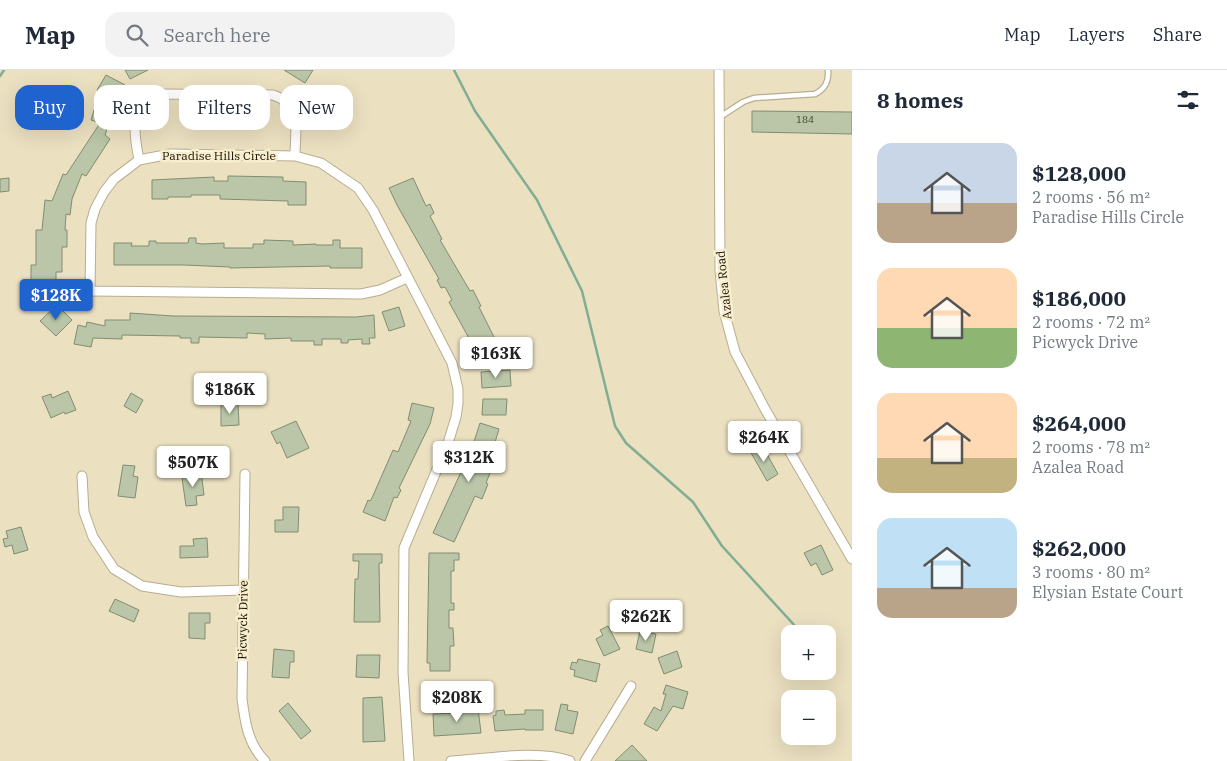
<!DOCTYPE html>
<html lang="en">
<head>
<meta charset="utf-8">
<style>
	body { margin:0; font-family:"IBM Plex Serif",serif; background:#f2f2f3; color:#1f2937; height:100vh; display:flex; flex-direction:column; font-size:19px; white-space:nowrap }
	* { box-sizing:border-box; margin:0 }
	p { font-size:16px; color:#747a83 }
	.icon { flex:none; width:28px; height:28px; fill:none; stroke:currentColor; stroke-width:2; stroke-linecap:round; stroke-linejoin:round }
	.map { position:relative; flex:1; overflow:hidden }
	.panel { display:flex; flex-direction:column; background:#fff; width:375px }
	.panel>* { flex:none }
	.top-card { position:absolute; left:15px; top:15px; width:475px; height:45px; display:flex; gap:10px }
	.controls { position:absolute; left:781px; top:555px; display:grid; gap:10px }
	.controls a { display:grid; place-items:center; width:55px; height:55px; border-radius:10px; background:#fff; box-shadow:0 5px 20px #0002; font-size:25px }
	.price { position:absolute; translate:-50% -42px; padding:0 11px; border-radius:5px; background:#fff; color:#222; font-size:16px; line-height:32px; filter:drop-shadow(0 1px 2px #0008) }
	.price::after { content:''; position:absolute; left:50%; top:30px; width:15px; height:11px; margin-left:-8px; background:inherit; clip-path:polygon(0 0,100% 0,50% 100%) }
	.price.current { background:#1f63cf; color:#fff }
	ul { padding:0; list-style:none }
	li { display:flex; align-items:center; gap:15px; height:125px; padding:0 25px }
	li span { display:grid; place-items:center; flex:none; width:140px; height:100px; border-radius:15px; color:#555 }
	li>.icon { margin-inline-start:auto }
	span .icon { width:60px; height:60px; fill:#fffc; stroke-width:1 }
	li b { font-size:21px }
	h2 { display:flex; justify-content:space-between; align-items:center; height:60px; padding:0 25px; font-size:21px }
	.tag { padding:0 18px; border-radius:15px; background:#fff; box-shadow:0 5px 20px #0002; font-size:18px; line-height:45px }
	.tag.current { background:#1f63cf; color:#fff }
	header { display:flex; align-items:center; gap:30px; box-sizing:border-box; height:70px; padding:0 25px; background:#fff; border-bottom:1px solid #e0e1e3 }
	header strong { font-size:24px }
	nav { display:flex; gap:28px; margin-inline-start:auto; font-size:18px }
	.search { width:350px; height:45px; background:#f2f2f3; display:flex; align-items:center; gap:12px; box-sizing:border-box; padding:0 18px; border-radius:15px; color:#747a83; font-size:19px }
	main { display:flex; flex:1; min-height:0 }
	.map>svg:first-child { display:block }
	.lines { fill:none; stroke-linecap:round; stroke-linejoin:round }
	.stream { stroke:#81ae93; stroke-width:2.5 }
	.building { fill:#bac6a7; stroke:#818d70 }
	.lane-casing { stroke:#b8ad8f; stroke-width:7 }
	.street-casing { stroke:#b8ad8f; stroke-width:11 }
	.lane { stroke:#fff; stroke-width:4.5 }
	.street { stroke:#fff; stroke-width:9 }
	.labels { text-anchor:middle; stroke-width:5; stroke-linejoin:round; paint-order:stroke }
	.number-label { font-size:10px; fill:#3e3e2e }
	.street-label { font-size:12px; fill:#151106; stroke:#f8edcd }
</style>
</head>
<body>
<header>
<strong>Map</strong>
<div class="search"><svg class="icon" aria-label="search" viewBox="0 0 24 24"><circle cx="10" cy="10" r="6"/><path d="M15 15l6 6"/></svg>Search here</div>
<nav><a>Map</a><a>Layers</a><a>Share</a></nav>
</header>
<main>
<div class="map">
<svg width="852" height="691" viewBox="0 0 852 691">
	<rect width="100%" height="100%" fill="#ebe0c0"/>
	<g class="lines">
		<!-- stream -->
		<path class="stream" d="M454,0L475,41L537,130L582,221L615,356L626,373L693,432L722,476L796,557
			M0,6L4,0"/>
	</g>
	<!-- building -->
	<path class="building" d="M125,0H148L130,9Z
		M284,0H313L305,13Z
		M106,5L125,15L121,23L116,21L112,28L97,20Z
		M96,34L114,40L105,65L110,69L86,106L82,104L72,129L70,145L66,144L65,160H67V177H62V202H56V230L31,231V195H36V160H42L45,130L52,131L63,104L66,105L100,53L91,50Z
		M752,41L852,42V64L752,62Z
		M228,106L283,107V111L306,112V135H288V131L220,129V125H191V127H168V129H152V110L214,107V111H228Z
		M9,108V121L0,122V109Z
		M413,108L426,136L430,134L434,143L430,146L442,169L440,170L470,221L473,220L481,236L479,237L495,269L500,288L481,293L479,285L476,286L471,269L470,270L449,232L452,230L445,217L441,218L437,210L439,209L397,135L389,118Z
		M189,168H196V173L202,174L224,173V178H253V174H264V170L293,171V175L316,174V175H333V170H340V178H362V198H330V196L230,198V197L184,195H114V173H132L131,176H149V171H156V173H188Z
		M57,235L72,250L56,266L40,251Z
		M399,237L405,256L389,261L382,242Z
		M130,243L173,246L356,247L374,245L375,268H369L370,274H362V269L348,270V273H341V269H322V275H314V271H291V268L265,269V264L247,263V268L199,267V273H191V268H180V266L122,265V269L93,268L91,277L74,274L78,255L86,257L87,252L105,256V250H130Z
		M510,300L511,316L482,318L481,302Z
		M68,321L76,340L65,344L64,342L51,348L42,327L51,324L52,328Z
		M131,323L143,330L136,343L124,336Z
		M483,329H507L506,345H482Z
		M238,333L239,355L221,356V334Z
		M412,333L434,338L430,354L399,418L401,420L397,428L394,427L385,451L363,442L368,430L370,431L372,428L393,380L398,382L411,351L408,350Z
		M296,351L309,378L287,388L280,372L277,374L271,362Z
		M480,353L499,359L491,386L496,388L486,413L488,414L482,429L475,426L454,472L433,463L472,378Z
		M762,375L778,404L767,411L750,381Z
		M123,395L135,396L133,406L138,407L135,428L118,426Z
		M201,401L204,425L196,426L197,435L186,436L182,408L187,407L186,403Z
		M283,437H299L298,462H275V450H283Z
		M21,457L28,480L14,484L12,475L5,477L3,469L8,468L6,461Z
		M207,468L208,487L180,488V476H194L193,469Z
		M821,475L833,500L822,505L816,493L811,496L804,483Z
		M429,483H459V490H454V501H451V533H454V540H449V558H453L454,576H450V601H430V593H427Z
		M353,484H382V493H379L380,552H354L355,509H358L359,491H353Z
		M115,529L139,540L134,552L109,541Z
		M189,543H210V553H205V569L189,568Z
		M608,556L620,579L604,586L596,569L603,565L600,560Z
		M640,561L656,564L652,583L636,579Z
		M274,579L294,581V592H290L289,608L272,607Z
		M677,581L682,597L664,604L658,588Z
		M357,585H380L379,608L356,607Z
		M578,589L600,594L596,612L574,606L575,600L570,599L572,592L577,593Z
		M666,615L688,622L683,639L673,636L657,661L644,654L654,637L661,641L666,624H663Z
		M382,627L385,671L363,672V628Z
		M288,633L311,661L301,669L279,641Z
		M561,634L568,635L567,640L578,642L573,664L555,660Z
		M478,638L481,663L434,666L433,644L462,643V639Z
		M504,640L505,645L525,644V640H543V660H525V659L495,661L493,646L496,645V641Z
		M632,675L647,691H615Z"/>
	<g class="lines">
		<defs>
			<path id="lane" d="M720,47L743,32L754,28L815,24C825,19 829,12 828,0"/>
			<path id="street" d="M719,0L720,201L724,241L735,282L765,339L852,489
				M139,90C134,65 128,34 159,24L273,25C303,35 295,61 295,86
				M407,208L380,220L361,224L90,221L91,153L95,139L104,122L114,109L139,90L170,84L295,86L321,93L358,118L373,140L452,293L458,319V334L456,347L448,373L404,478L403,602L409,691
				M245,404L242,629C245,652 248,674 265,691
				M82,406L84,442L93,467L114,499L142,516L181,522L244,520
				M451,691C485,689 539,679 570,691
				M585,691L631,616"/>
		</defs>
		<!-- lane casing -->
		<use href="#lane" class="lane-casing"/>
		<!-- street casing -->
		<use href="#street" class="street-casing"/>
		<!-- lane -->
		<use href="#lane" class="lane"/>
		<!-- street -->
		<use href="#street" class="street"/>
	</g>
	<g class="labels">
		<!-- number labels -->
		<g class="number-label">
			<text x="805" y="53">184</text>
		</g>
		<!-- street labels -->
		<g class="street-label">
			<text x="219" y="90">Paradise Hills Circle</text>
			<text transform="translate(724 215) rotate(-96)" y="4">Azalea Road</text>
			<text transform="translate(243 550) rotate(-89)" y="4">Picwyck Drive</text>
		</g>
	</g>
</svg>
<div class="controls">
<a>+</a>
<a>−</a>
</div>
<b class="price current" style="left:56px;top:251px">$128K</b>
<b class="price" style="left:496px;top:309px">$163K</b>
<b class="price" style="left:230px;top:345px">$186K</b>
<b class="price" style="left:764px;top:393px">$264K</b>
<b class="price" style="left:469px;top:413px">$312K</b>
<b class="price" style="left:193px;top:418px">$507K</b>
<b class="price" style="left:646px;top:572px">$262K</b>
<b class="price" style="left:457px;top:653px">$208K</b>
<div class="top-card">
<a class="tag current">Buy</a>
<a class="tag">Rent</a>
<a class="tag">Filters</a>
<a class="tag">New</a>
</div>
</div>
<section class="panel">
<h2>8 homes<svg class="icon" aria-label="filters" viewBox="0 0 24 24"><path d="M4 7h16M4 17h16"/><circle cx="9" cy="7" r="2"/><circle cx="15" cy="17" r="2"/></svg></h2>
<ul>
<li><span style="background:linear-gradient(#c9d6e8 60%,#b9a48a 0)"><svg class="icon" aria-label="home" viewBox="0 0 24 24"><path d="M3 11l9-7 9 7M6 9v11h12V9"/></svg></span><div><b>$128,000</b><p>2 rooms · 56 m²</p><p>Paradise Hills Circle</p></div></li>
<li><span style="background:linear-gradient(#ffd9b3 60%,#8fb573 0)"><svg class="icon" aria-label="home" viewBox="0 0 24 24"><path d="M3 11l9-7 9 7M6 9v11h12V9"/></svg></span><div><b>$186,000</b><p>2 rooms · 72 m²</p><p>Picwyck Drive</p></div></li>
<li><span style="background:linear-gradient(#ffd9b3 65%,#c2b280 0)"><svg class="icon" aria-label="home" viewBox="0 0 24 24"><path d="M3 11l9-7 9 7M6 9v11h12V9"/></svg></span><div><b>$264,000</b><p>2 rooms · 78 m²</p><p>Azalea Road</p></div></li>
<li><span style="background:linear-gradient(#bfe0f5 70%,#b9a48a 0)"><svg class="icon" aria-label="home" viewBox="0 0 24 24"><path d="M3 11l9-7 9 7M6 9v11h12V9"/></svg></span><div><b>$262,000</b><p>3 rooms · 80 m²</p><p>Elysian Estate Court</p></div></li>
</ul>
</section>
</main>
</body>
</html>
